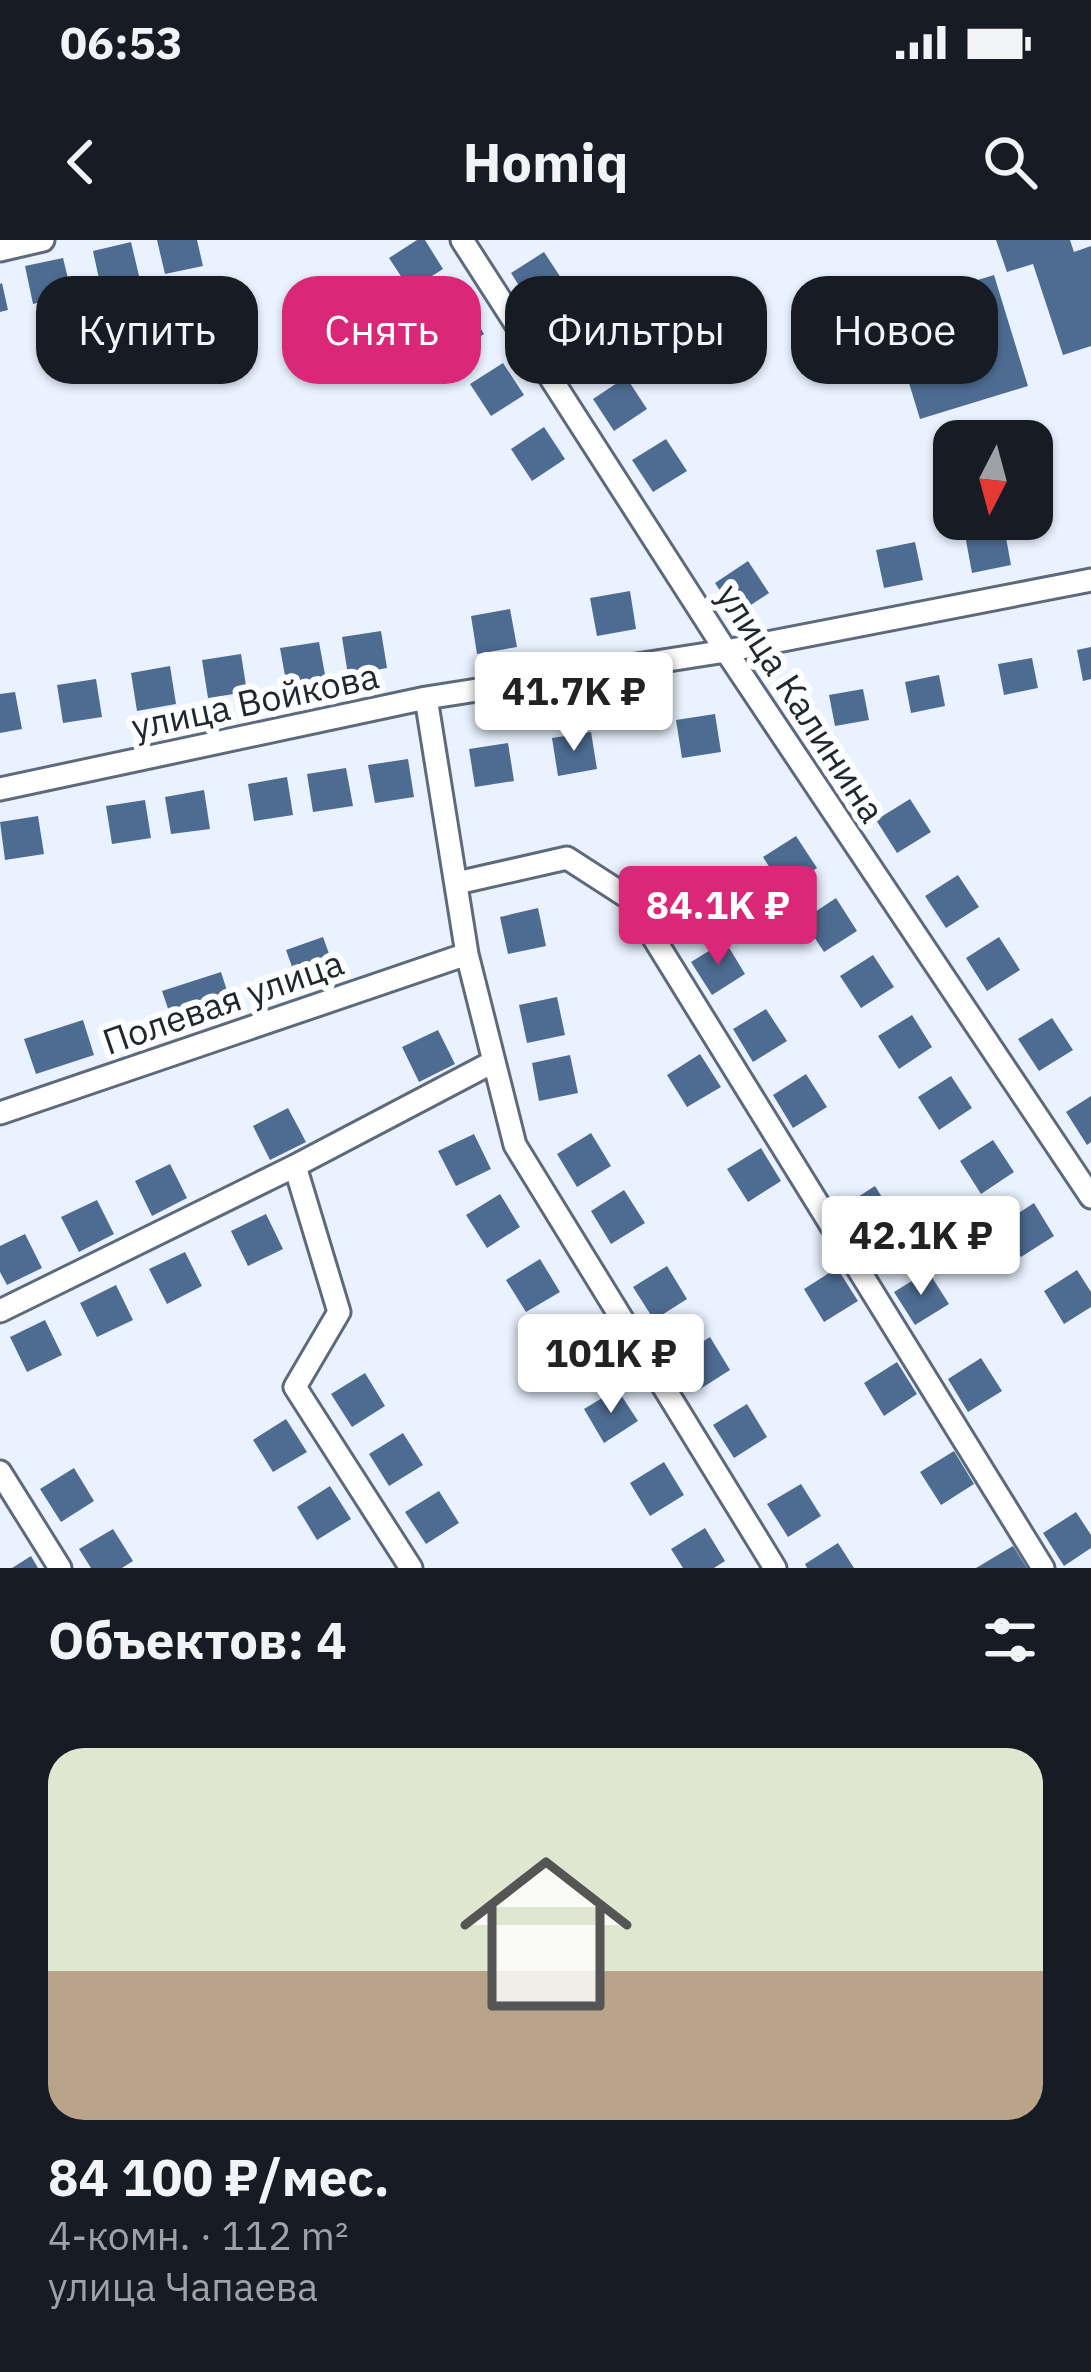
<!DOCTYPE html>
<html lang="ru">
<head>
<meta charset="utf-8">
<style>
	body { margin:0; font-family:"IBM Plex Sans",sans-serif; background:#20242c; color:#f1f3f6; height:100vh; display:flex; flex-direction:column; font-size:45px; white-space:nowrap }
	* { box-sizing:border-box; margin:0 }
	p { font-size:39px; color:#9ea1a6 }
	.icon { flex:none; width:66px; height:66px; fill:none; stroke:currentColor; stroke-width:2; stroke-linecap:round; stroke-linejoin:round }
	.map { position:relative; height:1328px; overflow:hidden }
	.sheet { display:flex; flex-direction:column; background:#171b24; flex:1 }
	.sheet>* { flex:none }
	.guide { position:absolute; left:36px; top:36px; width:1020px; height:108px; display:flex; gap:24px }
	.needle { width:78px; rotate:186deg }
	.controls { position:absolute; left:933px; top:180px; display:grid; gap:24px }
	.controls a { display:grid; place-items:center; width:120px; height:120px; border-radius:24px; background:#171b24; box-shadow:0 3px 9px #0004; font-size:60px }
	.price { position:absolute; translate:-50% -102px; padding:0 27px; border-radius:12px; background:#fff; color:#222; font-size:39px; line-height:78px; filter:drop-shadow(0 3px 6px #0008) }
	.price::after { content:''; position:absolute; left:50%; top:72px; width:36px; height:27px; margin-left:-18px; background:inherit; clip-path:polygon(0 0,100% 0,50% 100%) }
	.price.on { background:#db2777; color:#fff }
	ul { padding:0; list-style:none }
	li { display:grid; align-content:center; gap:24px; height:636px; padding:0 48px }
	li span { display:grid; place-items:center; height:372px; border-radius:36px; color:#555 }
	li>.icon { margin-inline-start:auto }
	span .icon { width:216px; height:216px; fill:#fffc; stroke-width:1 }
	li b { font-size:51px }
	h2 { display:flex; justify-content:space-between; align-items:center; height:144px; padding:0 48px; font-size:51px }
	.pill { padding:0 42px; border-radius:36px; background:#171b24; box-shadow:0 3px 9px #0004; font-size:42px; line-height:108px }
	.pill.on { background:#db2777; color:#fff }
	.status { display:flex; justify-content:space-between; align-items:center; height:84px; padding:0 60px; background:#171b24; direction:ltr }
	.status svg { height:33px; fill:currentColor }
	header { display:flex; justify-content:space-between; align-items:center; height:156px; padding:0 48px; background:#171b24; font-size:54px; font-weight:700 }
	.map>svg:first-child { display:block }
	.building { fill:#4e6c92 }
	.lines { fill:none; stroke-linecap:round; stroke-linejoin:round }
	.street-casing { stroke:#5d6a7c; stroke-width:27 }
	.street { stroke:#fff; stroke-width:21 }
	.labels { text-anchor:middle; stroke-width:12; stroke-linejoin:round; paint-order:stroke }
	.street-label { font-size:36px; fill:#21272e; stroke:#fefefe }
</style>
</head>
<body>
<div class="status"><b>06:53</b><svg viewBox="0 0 49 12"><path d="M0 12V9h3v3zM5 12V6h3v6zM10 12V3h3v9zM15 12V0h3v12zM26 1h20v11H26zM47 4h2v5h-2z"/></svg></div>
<header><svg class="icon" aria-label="back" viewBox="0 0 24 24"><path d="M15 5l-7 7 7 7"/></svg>Homiq<svg class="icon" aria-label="search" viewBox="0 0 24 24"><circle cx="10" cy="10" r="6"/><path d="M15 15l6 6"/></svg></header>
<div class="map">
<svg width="1091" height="1328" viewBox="0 0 1091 1328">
	<rect width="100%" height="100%" fill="#e9f2fe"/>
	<!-- building -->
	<path class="building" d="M157,0H197L203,26L165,34Z
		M417,0H425L443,29L410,50L389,18Z
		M996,0H1070L1074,12L1091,6V106L1063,115L1033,24L1007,32Z
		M131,2L140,40L101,48L93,11Z
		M544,12L565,44L532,66L511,33Z
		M63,18L72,55L33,64L25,26Z
		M994,35L1028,146L920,179L886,68Z
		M2,43L8,70L0,72V44Z
		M464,61L484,94L451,115L430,83Z
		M503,123L524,155L491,176L470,144Z
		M626,137L647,169L614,191L593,159Z
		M544,187L565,219L532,241L511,209Z
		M666,199L687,231L653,252L632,220Z
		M1004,287L1011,325L972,333L965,295Z
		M915,302L923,340L884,348L876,310Z
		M748,321L769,353L736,375L715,343Z
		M630,351L636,389L597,396L590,358Z
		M510,369L517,407L477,414L471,376Z
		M381,391L387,428L348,435L342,397Z
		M319,402L326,440L287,447L280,408Z
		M1091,407V439L1083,441L1077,410Z
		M241,414L247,452L208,458L202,420Z
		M1032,418L1038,448L1004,455L998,424Z
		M170,426L176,464L137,471L131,433Z
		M939,435L945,466L911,473L905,442Z
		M96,439L102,477L63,483L57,445Z
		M863,449L869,480L835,486L829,455Z
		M15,452L22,489L0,493V454Z
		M715,474L721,512L682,518L676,480Z
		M591,492L597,529L558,536L552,498Z
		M508,503L514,541L475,547L469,509Z
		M408,519L414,557L375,563L368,525Z
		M346,528L353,566L313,572L307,534Z
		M287,537L293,575L254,581L248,544Z
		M204,550L210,589L171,594L165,557Z
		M910,559L931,592L897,613L876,580Z
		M145,560L151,598L112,604L106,566Z
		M38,576L44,614L5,620L0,582Z
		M796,596L817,628L784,650L763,617Z
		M958,635L979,667L946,688L925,656Z
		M836,658L857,691L824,712L803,680Z
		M538,668L546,706L508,714L500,677Z
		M323,697L336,733L299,746L286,710Z
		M999,697L1020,730L987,751L966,718Z
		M725,701L745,734L712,755L691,722Z
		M873,715L894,747L861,768L840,736Z
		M221,732L232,766L174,786L162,751Z
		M557,757L565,795L527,803L519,765Z
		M766,769L787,801L753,822L733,789Z
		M912,775L932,807L899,829L878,796Z
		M1052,778L1073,810L1039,831L1018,799Z
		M83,780L94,815L36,834L24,799Z
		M438,790L455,824L419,842L402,807Z
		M700,814L721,847L687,867L667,835Z
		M570,815L578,853L539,861L532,823Z
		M806,834L827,867L793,888L773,855Z
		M951,836L972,868L939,890L918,857Z
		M1091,856V902L1087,905L1066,872Z
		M288,868L306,902L270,920L253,886Z
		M591,893L611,926L577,947L557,914Z
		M474,894L491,929L456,946L438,911Z
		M993,900L1014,932L981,954L960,921Z
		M761,908L781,941L748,962L727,929Z
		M170,924L187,958L152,976L135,941Z
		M875,946L896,979L862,1000L842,967Z
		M624,950L645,983L611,1004L591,971Z
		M500,954L520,987L487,1008L466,975Z
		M97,960L114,994L79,1012L61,977Z
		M1034,963L1054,996L1021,1017L1000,985Z
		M266,974L283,1009L248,1026L231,991Z
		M25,994L42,1028L7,1045L0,1032V1006Z
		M185,1012L202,1046L167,1064L149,1029Z
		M540,1019L560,1052L526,1072L506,1040Z
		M667,1026L687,1059L654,1080L633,1047Z
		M837,1028L858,1061L824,1082L804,1049Z
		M1077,1030L1091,1052V1067L1064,1084L1044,1051Z
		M928,1031L949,1064L915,1085L894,1052Z
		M116,1045L133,1080L97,1097L80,1063Z
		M45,1080L62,1115L27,1132L10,1097Z
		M578,1083L599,1116L565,1136L545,1104Z
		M710,1097L730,1130L697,1151L677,1118Z
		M981,1118L1002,1151L968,1172L948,1139Z
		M897,1122L917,1154L884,1176L864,1143Z
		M365,1133L385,1166L352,1187L331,1154Z
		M617,1149L638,1181L604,1203L584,1169Z
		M747,1164L767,1197L734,1218L713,1185Z
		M286,1179L307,1212L273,1232L253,1200Z
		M403,1193L423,1225L389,1246L369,1214Z
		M954,1211L974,1244L941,1265L920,1232Z
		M664,1222L684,1255L650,1276L630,1243Z
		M74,1228L94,1261L61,1282L40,1249Z
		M801,1244L821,1276L788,1297L767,1264Z
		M330,1246L351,1279L317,1300L297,1267Z
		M439,1251L459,1283L426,1304L405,1272Z
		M1076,1272L1091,1295V1308L1064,1326L1043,1293Z
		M705,1288L725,1321L714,1328H683L671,1309Z
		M113,1289L133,1321L122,1328H91L79,1309Z
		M838,1303L854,1328H807L805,1324Z
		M1013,1306L1027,1328H976Z
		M31,1316L38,1328H12Z"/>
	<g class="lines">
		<defs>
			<path id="street" d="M462,0L726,411L1091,957
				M0,10L43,0
				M426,458L467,714L515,905L775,1328
				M0,549L426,458L726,411L1091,340
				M457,643L567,618L629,658L1043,1328
				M0,873L467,714
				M0,1071L295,926
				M0,1232L60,1328
				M411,1328L295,1147L339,1072L295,926L493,822"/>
		</defs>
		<!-- street casing -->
		<use href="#street" class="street-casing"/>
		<!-- street -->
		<use href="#street" class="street"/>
	</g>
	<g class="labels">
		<!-- street labels -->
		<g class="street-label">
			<text transform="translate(255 461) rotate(-12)" y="13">улица Войкова</text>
			<text transform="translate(801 463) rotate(57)" y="13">улица Калинина</text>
			<text transform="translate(223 762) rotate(-19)" y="13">Полевая улица</text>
		</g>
	</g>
</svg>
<div class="controls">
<a><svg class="needle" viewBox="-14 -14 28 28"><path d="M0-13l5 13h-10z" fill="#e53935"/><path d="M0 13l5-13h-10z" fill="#9ea1a6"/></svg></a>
</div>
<b class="price" style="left:574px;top:514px">41.7K ₽</b>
<b class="price on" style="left:718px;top:728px">84.1K ₽</b>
<b class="price" style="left:921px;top:1058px">42.1K ₽</b>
<b class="price" style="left:611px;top:1176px">101K ₽</b>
<div class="guide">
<a class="pill">Купить</a>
<a class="pill on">Снять</a>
<a class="pill">Фильтры</a>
<a class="pill">Новое</a>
</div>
</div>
<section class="sheet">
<h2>Объектов: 4<svg class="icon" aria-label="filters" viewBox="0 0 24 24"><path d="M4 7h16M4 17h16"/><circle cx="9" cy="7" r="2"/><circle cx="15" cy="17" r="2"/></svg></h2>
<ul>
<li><span style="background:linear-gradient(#dfe7d0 60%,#b9a48a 0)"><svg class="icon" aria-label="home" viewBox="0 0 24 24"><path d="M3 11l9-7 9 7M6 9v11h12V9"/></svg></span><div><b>84 100 ₽/мес.</b><p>4-комн. · 112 m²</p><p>улица Чапаева</p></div></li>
</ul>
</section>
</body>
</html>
